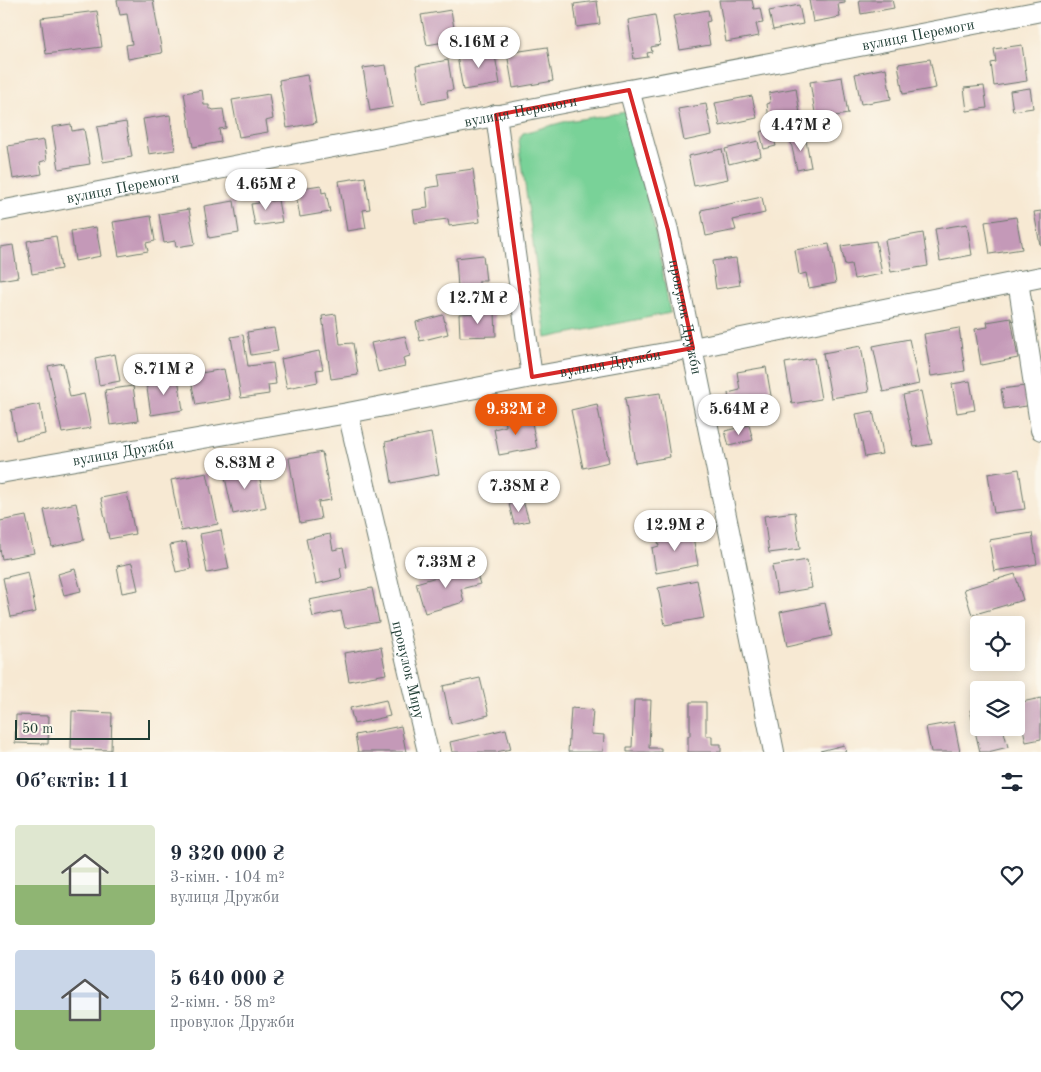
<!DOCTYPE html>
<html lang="uk">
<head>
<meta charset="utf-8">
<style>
	body { margin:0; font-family:"Old Standard TT",serif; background:#f2f2f3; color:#1f2937; height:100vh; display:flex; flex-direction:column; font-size:19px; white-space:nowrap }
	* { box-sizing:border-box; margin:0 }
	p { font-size:16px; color:#747a83 }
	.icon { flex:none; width:28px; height:28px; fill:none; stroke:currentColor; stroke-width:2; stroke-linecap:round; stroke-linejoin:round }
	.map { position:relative; height:752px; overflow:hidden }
	.details { display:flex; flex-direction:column; background:#fff; flex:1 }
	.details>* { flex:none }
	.tools { position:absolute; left:970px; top:616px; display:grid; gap:10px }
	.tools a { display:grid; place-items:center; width:55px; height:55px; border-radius:5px; background:#fff; box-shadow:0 2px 12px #0003; font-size:25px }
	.scale { position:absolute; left:15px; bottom:12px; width:135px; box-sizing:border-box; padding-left:5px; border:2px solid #1f3d34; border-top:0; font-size:14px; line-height:18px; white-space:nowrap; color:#1f3d34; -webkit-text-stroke:4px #fbf7ec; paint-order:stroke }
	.price { position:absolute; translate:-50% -42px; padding:0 11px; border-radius:18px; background:#fff; color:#222; font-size:16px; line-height:32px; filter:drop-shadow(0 1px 2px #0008) }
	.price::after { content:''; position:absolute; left:50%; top:30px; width:15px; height:11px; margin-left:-8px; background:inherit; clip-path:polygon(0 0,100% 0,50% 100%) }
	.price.selected { background:#ea580c; color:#fff }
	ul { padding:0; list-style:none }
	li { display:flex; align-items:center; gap:15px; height:125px; padding:0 15px }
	li span { display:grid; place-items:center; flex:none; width:140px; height:100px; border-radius:5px; color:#555 }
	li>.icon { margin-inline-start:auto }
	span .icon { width:60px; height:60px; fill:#fffc; stroke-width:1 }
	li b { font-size:21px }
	h2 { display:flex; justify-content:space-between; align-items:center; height:60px; padding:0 15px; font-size:21px }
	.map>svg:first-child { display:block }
	.green { fill:#79d298; stroke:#4c8866 }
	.building { fill:#c499b8 }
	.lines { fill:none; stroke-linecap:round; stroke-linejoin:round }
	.minor-casing { stroke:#6b796c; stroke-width:22 }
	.minor { stroke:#fff; stroke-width:20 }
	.marked { fill:none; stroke:#d62828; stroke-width:4; stroke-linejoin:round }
	.labels { text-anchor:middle; stroke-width:4; stroke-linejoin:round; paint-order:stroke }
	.street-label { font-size:15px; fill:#1f3d34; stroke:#fbf7ec }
</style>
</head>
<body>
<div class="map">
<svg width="1041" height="752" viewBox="0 0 1041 752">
	<rect width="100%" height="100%" fill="#fbf7ec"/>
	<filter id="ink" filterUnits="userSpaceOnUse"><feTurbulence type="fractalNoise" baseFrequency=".02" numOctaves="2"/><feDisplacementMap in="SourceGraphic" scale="10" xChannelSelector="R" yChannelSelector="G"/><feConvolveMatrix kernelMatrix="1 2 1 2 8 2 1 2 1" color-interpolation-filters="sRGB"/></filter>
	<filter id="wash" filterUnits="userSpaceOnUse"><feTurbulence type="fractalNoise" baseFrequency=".0096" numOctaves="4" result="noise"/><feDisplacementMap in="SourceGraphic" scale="20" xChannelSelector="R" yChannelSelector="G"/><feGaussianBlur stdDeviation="1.12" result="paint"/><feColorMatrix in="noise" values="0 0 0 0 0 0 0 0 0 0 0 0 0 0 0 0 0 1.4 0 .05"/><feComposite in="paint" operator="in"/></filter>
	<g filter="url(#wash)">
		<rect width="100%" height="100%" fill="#f7e9d3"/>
		<!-- green -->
		<path class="green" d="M626,112L654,225L670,313L546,338L519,141L523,133L567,121Z"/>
		<g id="blocks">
			<!-- building -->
			<path class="building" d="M117,0H153L162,53L128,59L126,45L132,44L127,14L120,15Z
				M719,0H752L754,9L760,8L763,23L756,24L759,36L726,42Z
				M809,0H845V3L838,4L840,17L813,22Z
				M859,0H892L894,8L861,14Z
				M597,1L600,24L577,27L574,4Z
				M799,5L803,24L773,30L769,11Z
				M451,10L456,40L427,45L421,15Z
				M708,10L710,21L706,22L710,45L680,50L673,16Z
				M97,11L102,47L46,54L41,18Z
				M655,15L660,45L651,47L652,52L647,53L648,57L634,59L628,20Z
				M1022,45L1027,81L994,86L991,63L996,62L994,49Z
				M488,46V51L494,50L500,84L463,90L457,56L470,54V49Z
				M547,47L553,81L513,88L507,53Z
				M930,59L936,88L903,94L898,64Z
				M448,60L453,90L447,91L448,98L422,103L416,66Z
				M386,65L393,107L370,111L363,68Z
				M886,68L891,99L861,104L855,74Z
				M307,75L316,123L287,128L279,80Z
				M842,77L848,114L816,119L810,82Z
				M984,86L987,108L967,111L964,88Z
				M796,88L801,121L770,126L767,104L770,103L769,93Z
				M1030,88L1033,108L1013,111L1010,91Z
				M202,90L204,105H209V109H212L213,110L223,109L226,128L219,129L221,142L193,147L184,93Z
				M269,94L273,119L266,121L268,132L239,137L232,100Z
				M752,96L757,118L720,126L715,103Z
				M706,104L712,135L684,141L678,109Z
				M170,115L175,150L149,154L143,119Z
				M126,122L132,157L103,162L97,127Z
				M71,124L72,131L84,129L90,164L59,169L52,127Z
				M771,129L776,146L764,149L760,132Z
				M805,135L811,167L797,170L790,138Z
				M44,140L47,160L40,162L42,174L13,179L8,146Z
				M758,141L761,156L729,164L725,149Z
				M722,149L728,179L694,186L688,156Z
				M473,169L480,222L449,226L448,219L415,223L413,210L428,208L426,188L439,186L437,174Z
				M365,177L370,209L363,210L366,228L347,231L339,181Z
				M321,185L322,193L326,192L330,212L300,217L295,189Z
				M270,194L271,201L278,200L282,222L255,226L251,204L259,203L257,196Z
				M762,197L765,213L733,220L736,230L706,236L701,210Z
				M234,201L239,233L209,238L204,206Z
				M189,209L195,244L176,247L175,241L164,243L159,214Z
				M1041,211V245H1040L1034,212Z
				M151,216L155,241L146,243L148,251L119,256L113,222Z
				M1016,217L1022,249L990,254L985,222Z
				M967,224L972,255L940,261L935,229Z
				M96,227L101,256L75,261L71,231Z
				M923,233L928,266L891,272L885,240Z
				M56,236L61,269L32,274L27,241Z
				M876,241L882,274L854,279L851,264L845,265L841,246Z
				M829,244L836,283L809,288L806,273L799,275L795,250Z
				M13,245L18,277L0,280V247Z
				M483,255L486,281H479V286L458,288L456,258Z
				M736,258L740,285L716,289L712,261Z
				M495,312L496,336L460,337L459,314Z
				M336,314L340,344L353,343L358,375L331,379L322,316Z
				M443,315L448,334L420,341L416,322Z
				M1011,318L1018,358L981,365L975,329L988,327L987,322Z
				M274,328L278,351L251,355L247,332Z
				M959,328L965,371L931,376L924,334Z
				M243,335L248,366L273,363L276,384L268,385L269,394L241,398L231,337Z
				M405,336L410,356L403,358L405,366L378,372L371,343Z
				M909,339L919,384L883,392L873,346Z
				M861,346L869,392L831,398L823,353Z
				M319,351L323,369L316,370L318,382L287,388L281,359Z
				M115,354L120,381L99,385L95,358Z
				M814,358L821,399L792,404L785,363Z
				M63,363L70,397L84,394L91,428L62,433L48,366Z
				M766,367L774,413L747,418L744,404L730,406L728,393L740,390L737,372Z
				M224,369L230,399L196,405L190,375Z
				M178,378L183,410L151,415L146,382Z
				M970,381L975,410L957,413L952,384Z
				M133,386L138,421L110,425L105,390Z
				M1025,386L1027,406L1004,409L1001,389Z
				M921,391L932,444L914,447L903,395Z
				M660,393L670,457L635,463L625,398Z
				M40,404L45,434L16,440L11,410Z
				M597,404L609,462L583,468L571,410Z
				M873,411L882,454L865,457L856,414Z
				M521,414L522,420L531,418L537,448L499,455L494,429L506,426L505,417Z
				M749,425L753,440L729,446L725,431Z
				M431,433L439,474L392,483L385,442Z
				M322,452L331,500L318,502L321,519L300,523L289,458Z
				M257,466L266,507L233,514L224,473Z
				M1019,469L1025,509L994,513L988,474Z
				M207,473L218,524L181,531L171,480Z
				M127,493L135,534L109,539L101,498Z
				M523,501L529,521L514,524L509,504Z
				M76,503L84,540L52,547L44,510Z
				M795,512L800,549L769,553L764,516Z
				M26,516L34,553L2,559L0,549V521Z
				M221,530L229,569L207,573L200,534Z
				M692,531L698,565L656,573L652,548L659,546L657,537Z
				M1032,533L1037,564L994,571L989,540Z
				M330,534L333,550L343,548L347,567L340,568L342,578L316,584L306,539Z
				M186,542L191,569L176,572L170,545Z
				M807,560L812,588L777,594L772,566Z
				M132,563L138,590L122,593L117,566Z
				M474,566L480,584L461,589L464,602L425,613L416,583Z
				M75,569L81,591L64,595L58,574Z
				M28,572L36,612L11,617L3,578Z
				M1015,574L1023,600L972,615L964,589Z
				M697,580L704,618L665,625L658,588Z
				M372,588L379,622L345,628L341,611L313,617L309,600Z
				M825,603L832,636L787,646L780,612Z
				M381,647L386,674L349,681L344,653Z
				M480,678L489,715L451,724L443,686Z
				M1041,698V739L1026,742L1017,703Z
				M386,700L390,716L354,724L350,708Z
				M634,700H651L649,748H661V752H627V747H632Z
				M690,702H706V736H712V744H721V752H688V736H690Z
				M571,708L593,710L591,734L604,735L603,752H568Z
				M979,708V728H1003L1008,747L988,752H980L970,710Z
				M72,711L112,713L111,750L71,749Z
				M16,715L49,716L48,744L15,743Z
				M954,722L960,752H931L926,727Z
				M401,726L406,752H358L355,735Z
				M506,729L511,749L496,752H452L450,742Z
				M844,745L846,752H820V751Z"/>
		</g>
	</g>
	<g filter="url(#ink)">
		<use href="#blocks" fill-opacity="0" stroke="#6b796c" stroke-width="1"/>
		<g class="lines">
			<defs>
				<g id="minor">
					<path id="s1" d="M629,90L668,230L774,752"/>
					<path d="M496,115L532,377"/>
					<path id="s2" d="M0,211L1041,11"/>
					<path d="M1018,281L1041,430"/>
					<path id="s3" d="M348,413L428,752"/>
					<path id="s4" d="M0,473L348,413L532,377L693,348L1041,277"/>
				</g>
			</defs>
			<!-- minor casing -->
			<use href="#minor" class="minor-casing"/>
			<!-- minor -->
			<use href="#minor" class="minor"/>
		</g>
	</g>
	<!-- marked area -->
	<path class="marked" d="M629,90L668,230L693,348L532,377L496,115Z"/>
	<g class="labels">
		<!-- street labels -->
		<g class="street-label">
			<text dy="5" stroke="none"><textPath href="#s2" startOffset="935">вулиця Перемоги</textPath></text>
			<text dy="5" stroke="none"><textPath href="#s2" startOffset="530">вулиця Перемоги</textPath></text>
			<text dy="5" stroke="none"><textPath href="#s2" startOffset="125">вулиця Перемоги</textPath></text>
			<text dy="5" stroke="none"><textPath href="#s1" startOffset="234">провулок Дружби</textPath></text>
			<text dy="5" stroke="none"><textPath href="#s4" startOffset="620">вулиця Дружби</textPath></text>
			<text dy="5" stroke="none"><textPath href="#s4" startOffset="125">вулиця Дружби</textPath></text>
			<text dy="5" stroke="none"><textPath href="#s3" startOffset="264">провулок Миру</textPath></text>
		</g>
	</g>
</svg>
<div class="tools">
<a><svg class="icon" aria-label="locate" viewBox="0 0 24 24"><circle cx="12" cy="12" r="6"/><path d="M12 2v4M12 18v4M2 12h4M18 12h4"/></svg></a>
<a><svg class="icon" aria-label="layers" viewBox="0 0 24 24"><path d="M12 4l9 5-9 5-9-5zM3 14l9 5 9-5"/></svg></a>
</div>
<div class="scale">50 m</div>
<b class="price" style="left:479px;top:69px">8.16M ₴</b>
<b class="price" style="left:801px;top:152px">4.47M ₴</b>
<b class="price" style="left:266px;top:211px">4.65M ₴</b>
<b class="price" style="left:478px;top:325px">12.7M ₴</b>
<b class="price" style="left:164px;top:396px">8.71M ₴</b>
<b class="price selected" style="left:516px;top:436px">9.32M ₴</b>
<b class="price" style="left:739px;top:436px">5.64M ₴</b>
<b class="price" style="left:245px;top:490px">8.83M ₴</b>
<b class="price" style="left:519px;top:513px">7.38M ₴</b>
<b class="price" style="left:675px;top:552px">12.9M ₴</b>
<b class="price" style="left:446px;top:589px">7.33M ₴</b>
</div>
<section class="details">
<h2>Об’єктів: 11<svg class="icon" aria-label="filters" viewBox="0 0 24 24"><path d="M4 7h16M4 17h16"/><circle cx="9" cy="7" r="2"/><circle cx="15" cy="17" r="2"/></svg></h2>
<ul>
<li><span style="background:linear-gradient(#dfe7d0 60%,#8fb573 0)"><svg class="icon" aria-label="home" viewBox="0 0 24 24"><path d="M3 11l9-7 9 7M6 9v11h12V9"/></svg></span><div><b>9 320 000 ₴</b><p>3-кімн. · 104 m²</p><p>вулиця Дружби</p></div><svg class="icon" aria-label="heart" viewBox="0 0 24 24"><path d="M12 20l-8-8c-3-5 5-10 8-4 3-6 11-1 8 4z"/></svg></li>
<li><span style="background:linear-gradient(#c9d6e8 60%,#8fb573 0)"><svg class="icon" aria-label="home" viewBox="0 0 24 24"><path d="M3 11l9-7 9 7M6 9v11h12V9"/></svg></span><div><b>5 640 000 ₴</b><p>2-кімн. · 58 m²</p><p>провулок Дружби</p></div><svg class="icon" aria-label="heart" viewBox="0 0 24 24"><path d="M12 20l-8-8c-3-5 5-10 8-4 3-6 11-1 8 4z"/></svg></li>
</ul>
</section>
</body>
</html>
